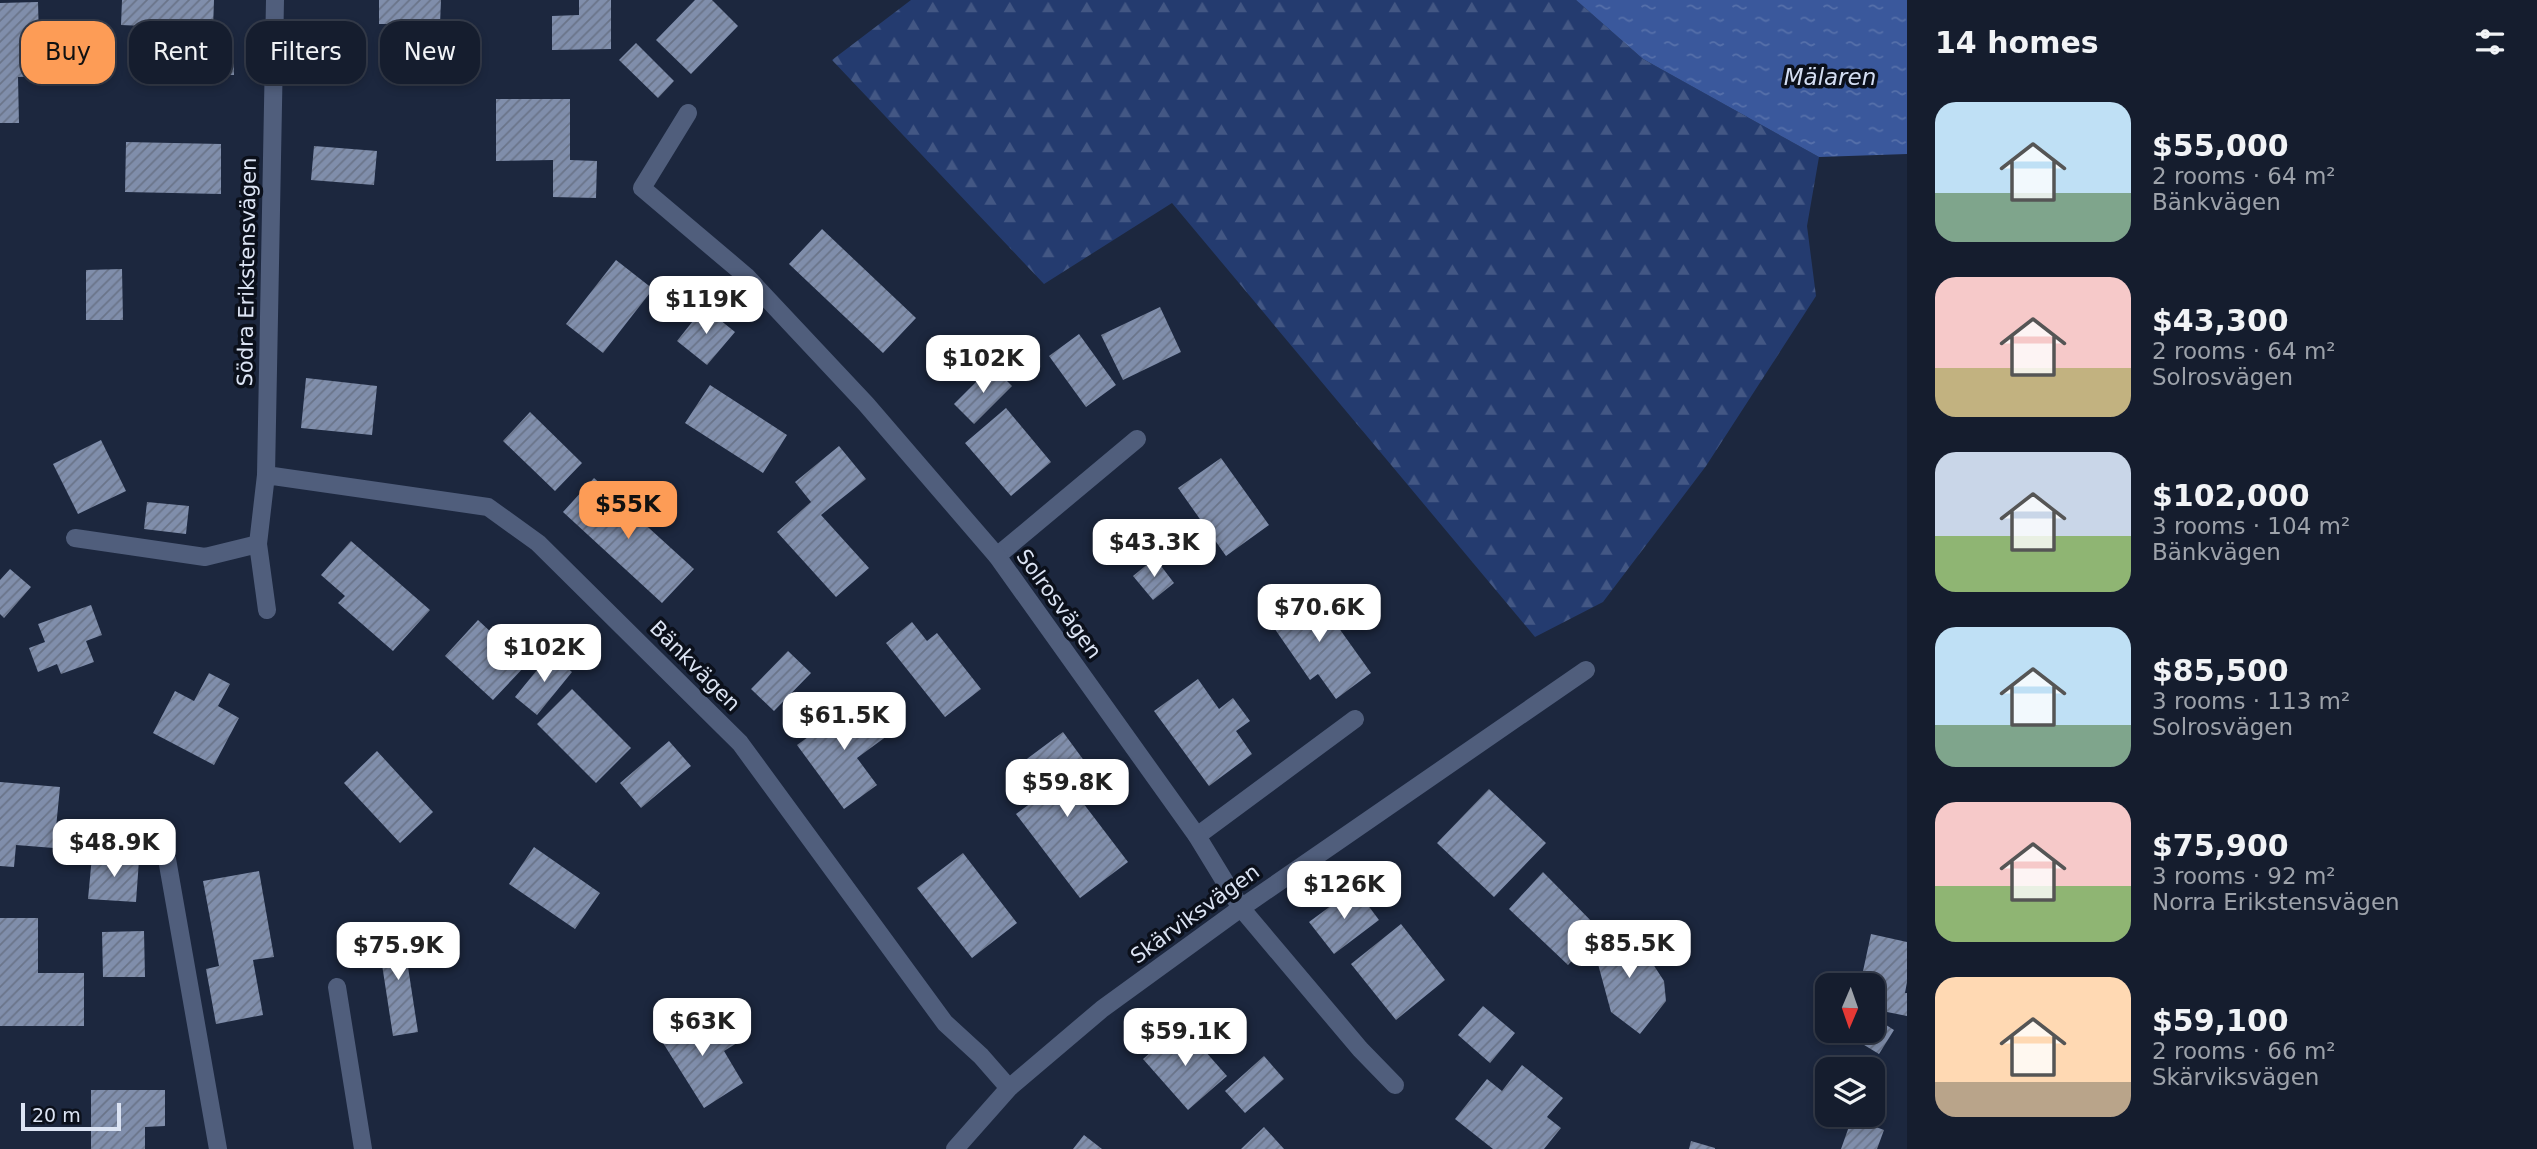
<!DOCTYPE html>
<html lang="en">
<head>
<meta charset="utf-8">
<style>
	body { margin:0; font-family:"DejaVu Sans",sans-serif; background:#1e2636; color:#f1f3f6; height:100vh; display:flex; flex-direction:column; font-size:26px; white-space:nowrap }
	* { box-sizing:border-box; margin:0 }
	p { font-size:23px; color:#9da2aa }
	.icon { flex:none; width:38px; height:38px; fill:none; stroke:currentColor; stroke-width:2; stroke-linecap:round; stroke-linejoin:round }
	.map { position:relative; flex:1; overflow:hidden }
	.sheet { display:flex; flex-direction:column; background:#151d2e; width:630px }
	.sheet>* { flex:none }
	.hud { position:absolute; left:21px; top:21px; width:665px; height:63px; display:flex; gap:14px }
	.needle { width:46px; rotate:182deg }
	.tools { position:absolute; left:1815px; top:973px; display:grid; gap:14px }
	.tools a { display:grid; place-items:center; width:70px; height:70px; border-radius:14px; background:#151d2e; box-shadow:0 4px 10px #0003,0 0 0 2px #343b4a; font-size:35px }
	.scale { position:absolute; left:21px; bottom:18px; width:100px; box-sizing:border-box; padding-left:7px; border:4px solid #dce4f4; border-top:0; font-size:19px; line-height:24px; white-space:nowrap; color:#dce4f4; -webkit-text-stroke:5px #0b101b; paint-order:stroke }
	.price { position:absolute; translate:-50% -60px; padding:0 16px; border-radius:14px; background:#fff; color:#222; font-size:23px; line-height:46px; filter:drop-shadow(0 2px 4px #0008) }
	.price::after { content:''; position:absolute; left:50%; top:42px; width:21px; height:16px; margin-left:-10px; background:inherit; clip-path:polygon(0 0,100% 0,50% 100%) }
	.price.active { background:#fd9c56; color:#111 }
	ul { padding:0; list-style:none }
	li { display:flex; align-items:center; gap:21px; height:175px; padding:0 28px }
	li span { display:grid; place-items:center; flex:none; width:196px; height:140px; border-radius:21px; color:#555 }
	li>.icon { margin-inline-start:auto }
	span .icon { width:84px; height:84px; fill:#fffc; stroke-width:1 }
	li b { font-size:30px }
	h2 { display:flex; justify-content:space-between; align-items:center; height:84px; padding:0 28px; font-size:30px }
	.tag { padding:0 24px; border-radius:21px; background:#151d2e; box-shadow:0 4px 10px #0003,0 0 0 2px #343b4a; font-size:24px; line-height:63px }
	.tag.active { background:#fd9c56; color:#111 }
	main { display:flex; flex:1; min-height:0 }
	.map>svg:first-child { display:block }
	.forest { fill:url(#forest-firs) }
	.water { fill:url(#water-ripples) }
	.building { fill:url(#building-hatch) }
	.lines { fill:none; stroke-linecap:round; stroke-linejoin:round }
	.service { stroke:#505e7c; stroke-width:18 }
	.minor { stroke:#505e7c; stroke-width:18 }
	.labels { text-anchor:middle; stroke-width:7; stroke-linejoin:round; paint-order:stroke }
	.street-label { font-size:21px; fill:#dce4f4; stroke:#0b101b }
	.water-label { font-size:23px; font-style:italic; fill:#d4def2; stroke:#0b101b }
</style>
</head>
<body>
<main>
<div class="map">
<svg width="1907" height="1149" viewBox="0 0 1907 1149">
	<defs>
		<pattern id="forest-firs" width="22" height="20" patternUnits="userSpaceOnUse" patternTransform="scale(1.75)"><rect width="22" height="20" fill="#243b6f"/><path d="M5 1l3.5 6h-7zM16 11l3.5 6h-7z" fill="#435784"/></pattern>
		<pattern id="water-ripples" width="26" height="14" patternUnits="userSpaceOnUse" patternTransform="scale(1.75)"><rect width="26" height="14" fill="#3a589c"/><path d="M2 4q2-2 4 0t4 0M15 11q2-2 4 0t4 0" fill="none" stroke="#5670aa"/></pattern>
		<pattern id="building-hatch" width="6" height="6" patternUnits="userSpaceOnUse" patternTransform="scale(1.75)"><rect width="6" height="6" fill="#808eab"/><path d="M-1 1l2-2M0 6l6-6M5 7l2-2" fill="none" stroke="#6a7489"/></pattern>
	</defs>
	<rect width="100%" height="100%" fill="#1c273e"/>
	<!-- forest -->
	<path class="forest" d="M911,0H1576L1643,59L1819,157L1807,226L1816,296L1706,466L1603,602L1535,637L1172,203L1044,284L832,60Z"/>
	<!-- water -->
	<path class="water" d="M1576,0H1907V154L1819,157L1643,59Z"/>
	<!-- building -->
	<path class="building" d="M122,0H214L213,29L121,25Z
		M379,0H441L440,24H379Z
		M579,0H611V49L552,50V16L579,15Z
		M695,0H712L738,26L691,74L656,40Z
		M38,2L40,76L18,77L19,123H0V3Z
		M192,37H233L234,75H192Z
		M636,43L674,81L658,98L619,60Z
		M496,99H570V160L597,161L596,198L553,197V160L496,161Z
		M126,142L221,144V194L125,192Z
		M314,146L377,151L374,185L311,180Z
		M822,229L916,318L883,353L789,264Z
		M616,260L653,289L603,353L566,324Z
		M122,269L123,320H86V270Z
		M704,307L735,332L707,365L677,341Z
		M1160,307L1181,352L1123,380L1101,335Z
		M1079,334L1116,385L1086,407L1049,356Z
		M992,366L1012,386L974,424L954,404Z
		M306,378L377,386L372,435L301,428Z
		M710,385L787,435L763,473L685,423Z
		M1006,408L1051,462L1011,496L965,443Z
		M530,412L582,463L555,491L503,441Z
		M101,440L126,491L78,514L53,464Z
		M839,446L866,479L821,515L869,568L836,597L777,532L811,502L795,482Z
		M1221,458L1269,525L1226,556L1178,488Z
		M594,478L694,569L662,603L563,512Z
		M147,502L189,506L186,534L144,529Z
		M351,541L430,610L393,651L338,603L345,596L321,575Z
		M1155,558L1174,583L1153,600L1133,576Z
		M10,569L31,587L4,618L0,614V580Z
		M1311,589L1371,673L1336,699L1318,674L1310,680L1268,619Z
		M91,605L102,635L86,641L94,662L61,674L57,664L38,672L29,648L45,642L38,624Z
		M478,620L526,665L493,700L445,656Z
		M912,622L927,641L937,633L981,689L945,717L886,643Z
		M788,651L811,673L774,711L751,689Z
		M550,654L572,672L537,715L515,697Z
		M209,673L230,684L218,706L239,718L214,765L153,733L175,691L194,701Z
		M1198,679L1219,709L1233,698L1250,721L1236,731L1252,754L1209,786L1154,711Z
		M572,689L631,748L596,783L537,724Z
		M860,699L887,736L857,758L877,785L844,809L797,745Z
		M1063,732L1085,762L1064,778L1128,862L1080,898L1016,814L1039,797L1016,767Z
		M669,741L691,766L641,808L620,783Z
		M377,751L433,812L400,843L344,783Z
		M0,782L60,787L54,848L16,845L14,867L0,866Z
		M1489,789L1546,843L1494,897L1437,843Z
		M534,847L600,893L575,929L509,884Z
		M963,853L1017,923L972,958L917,888Z
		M92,856L139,860L136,902L88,899Z
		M259,871L274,957L253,960L263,1015L216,1024L206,969L219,966L203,881Z
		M1543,872L1600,930L1568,965L1509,909Z
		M1355,888L1379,920L1334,954L1309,922Z
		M0,918H38V973H84V1026H0Z
		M1401,924L1445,980L1396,1020L1351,964Z
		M402,928L418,1032L393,1036L377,932Z
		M1600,930L1636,938L1664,981L1666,1001L1640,1034L1611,1012L1595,953Z
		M144,931L145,977H103L102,932Z
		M1871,934L1907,942V982L1905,993H1907V1016L1872,1009V985H1860Z
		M1483,1006L1515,1033L1490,1063L1458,1035Z
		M697,1010L714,1037L728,1028L737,1043L724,1051L743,1083L704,1108L658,1035Z
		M1872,1016L1894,1030L1879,1054L1841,1031H1872Z
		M1182,1025L1227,1076L1188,1110L1143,1059Z
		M1264,1056L1284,1079L1245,1113L1225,1091Z
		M1522,1065L1563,1098L1547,1117L1561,1128L1544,1149H1493L1455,1119L1487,1079L1502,1091Z
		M91,1090H165V1126L145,1127V1149H91Z
		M1852,1118L1884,1130L1877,1149H1841Z
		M1264,1127L1284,1149H1241Z
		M1084,1135L1102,1149H1073Z
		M1691,1141L1715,1148V1149H1689Z"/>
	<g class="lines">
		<!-- service -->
		<path class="service" d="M997,556L1137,439
			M1197,836L1355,719
			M167,859L218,1149"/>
		<!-- minor -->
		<path class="minor" d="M688,113L642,188L746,276L866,404L997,556L1197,836L1241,908L1360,1049L1395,1085
			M266,475L488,507L538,543L740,743L945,1023L981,1056L1009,1088
			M75,538L205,557L258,544
			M267,610L258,544L266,475L275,0
			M337,987L363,1149
			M955,1149L1009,1088L1102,1009L1241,908L1586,670"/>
	</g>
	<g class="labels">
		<!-- street labels -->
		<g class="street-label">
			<text transform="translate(247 272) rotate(-89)" y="7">Södra Erikstensvägen</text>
			<text transform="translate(1059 604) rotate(54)" y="7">Solrosvägen</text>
			<text transform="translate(695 666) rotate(45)" y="7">Bänkvägen</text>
			<text transform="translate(1195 914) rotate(-36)" y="7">Skärviksvägen</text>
		</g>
		<!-- water labels -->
		<g class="water-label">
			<text x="1830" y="85">Mälaren</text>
		</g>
	</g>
</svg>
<div class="tools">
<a><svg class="needle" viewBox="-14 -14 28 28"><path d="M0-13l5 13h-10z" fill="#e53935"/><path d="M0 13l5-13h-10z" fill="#9da2aa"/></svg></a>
<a><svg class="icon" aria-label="layers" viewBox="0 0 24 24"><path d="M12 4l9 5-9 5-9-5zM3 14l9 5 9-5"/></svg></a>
</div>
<div class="scale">20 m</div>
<b class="price" style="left:706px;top:336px">$119K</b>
<b class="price" style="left:983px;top:395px">$102K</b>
<b class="price active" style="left:628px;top:541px">$55K</b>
<b class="price" style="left:1154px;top:579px">$43.3K</b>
<b class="price" style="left:1319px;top:644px">$70.6K</b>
<b class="price" style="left:544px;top:684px">$102K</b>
<b class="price" style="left:844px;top:752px">$61.5K</b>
<b class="price" style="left:1067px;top:819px">$59.8K</b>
<b class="price" style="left:114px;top:879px">$48.9K</b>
<b class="price" style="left:1344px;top:921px">$126K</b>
<b class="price" style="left:1629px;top:980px">$85.5K</b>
<b class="price" style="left:398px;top:982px">$75.9K</b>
<b class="price" style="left:702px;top:1058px">$63K</b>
<b class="price" style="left:1185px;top:1068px">$59.1K</b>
<div class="hud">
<a class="tag active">Buy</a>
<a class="tag">Rent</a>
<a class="tag">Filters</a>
<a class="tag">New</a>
</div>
</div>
<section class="sheet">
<h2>14 homes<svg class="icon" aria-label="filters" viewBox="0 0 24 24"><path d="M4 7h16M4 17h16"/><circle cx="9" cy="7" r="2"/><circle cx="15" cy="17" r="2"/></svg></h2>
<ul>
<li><span style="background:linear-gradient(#bfe0f5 65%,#7fa58c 0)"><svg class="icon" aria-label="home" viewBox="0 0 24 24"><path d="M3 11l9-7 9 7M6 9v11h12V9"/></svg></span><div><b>$55,000</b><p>2 rooms · 64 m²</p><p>Bänkvägen</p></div></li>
<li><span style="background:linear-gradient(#f6c9c9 65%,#c2b280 0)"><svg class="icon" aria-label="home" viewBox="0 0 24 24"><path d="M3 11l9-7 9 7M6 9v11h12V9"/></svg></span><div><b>$43,300</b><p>2 rooms · 64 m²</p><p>Solrosvägen</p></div></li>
<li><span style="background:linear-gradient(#c9d6e8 60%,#8fb573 0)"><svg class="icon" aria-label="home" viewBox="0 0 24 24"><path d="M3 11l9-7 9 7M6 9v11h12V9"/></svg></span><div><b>$102,000</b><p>3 rooms · 104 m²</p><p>Bänkvägen</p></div></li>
<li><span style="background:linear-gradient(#bfe0f5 70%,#7fa58c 0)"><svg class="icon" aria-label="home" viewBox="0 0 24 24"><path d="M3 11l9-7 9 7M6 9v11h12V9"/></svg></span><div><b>$85,500</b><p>3 rooms · 113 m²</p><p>Solrosvägen</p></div></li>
<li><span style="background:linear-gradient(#f6c9c9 60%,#8fb573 0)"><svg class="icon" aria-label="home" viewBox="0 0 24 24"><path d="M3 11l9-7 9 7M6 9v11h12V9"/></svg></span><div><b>$75,900</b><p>3 rooms · 92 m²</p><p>Norra Erikstensvägen</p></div></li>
<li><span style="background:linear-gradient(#ffd9b3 75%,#b9a48a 0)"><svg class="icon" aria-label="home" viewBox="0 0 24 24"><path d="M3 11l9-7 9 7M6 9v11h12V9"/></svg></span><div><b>$59,100</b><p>2 rooms · 66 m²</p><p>Skärviksvägen</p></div></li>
</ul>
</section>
</main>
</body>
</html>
